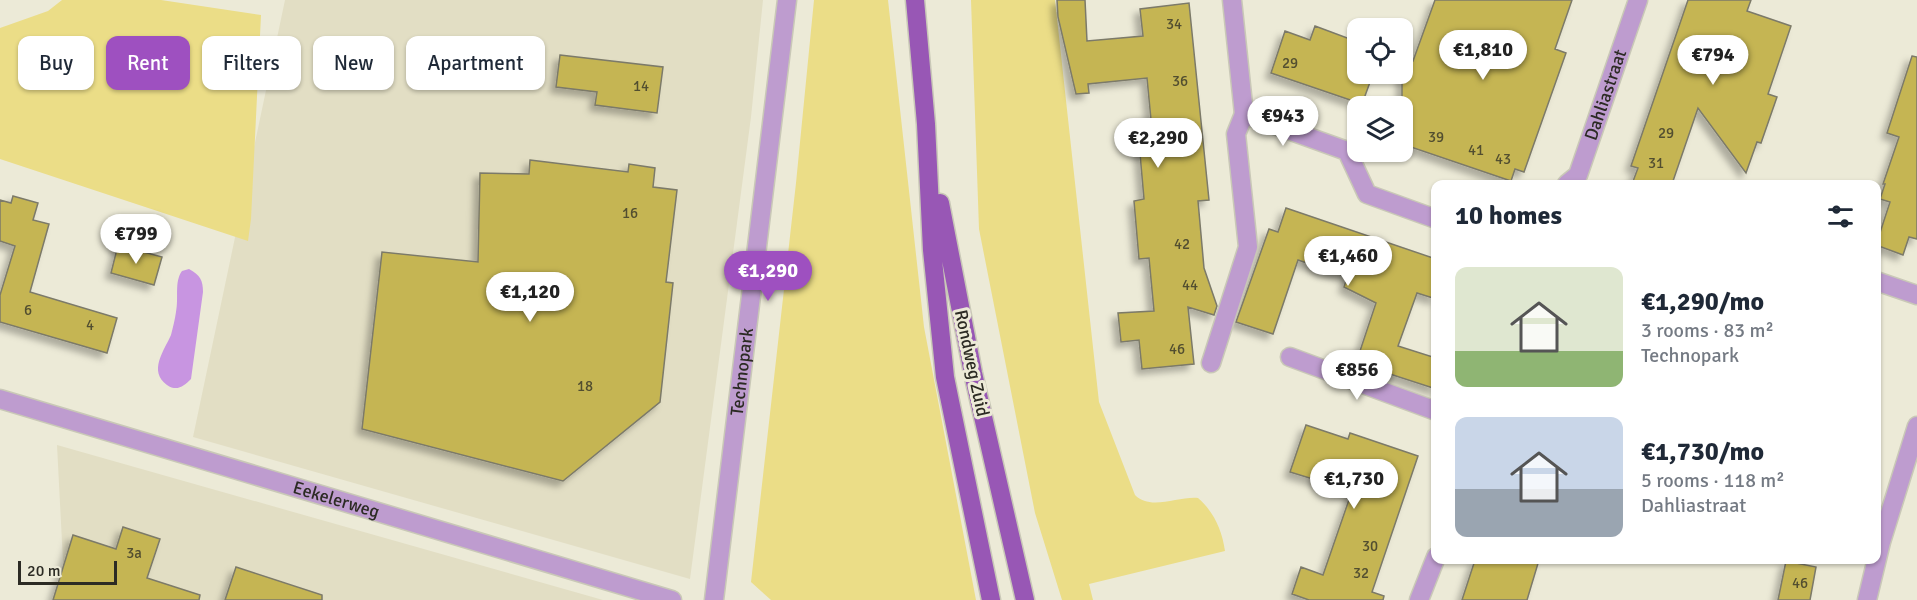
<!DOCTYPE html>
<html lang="en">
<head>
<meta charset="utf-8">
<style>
	body { margin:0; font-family:Signika,sans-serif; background:#f6f6f7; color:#1f2937; height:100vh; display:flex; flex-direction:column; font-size:22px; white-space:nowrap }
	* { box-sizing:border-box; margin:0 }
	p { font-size:20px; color:#747a83 }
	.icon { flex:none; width:33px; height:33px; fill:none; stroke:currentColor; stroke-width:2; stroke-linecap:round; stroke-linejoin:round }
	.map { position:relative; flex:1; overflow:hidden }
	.side { position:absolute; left:1431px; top:180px; width:450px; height:384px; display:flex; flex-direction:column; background:#fff; border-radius:12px; box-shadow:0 2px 4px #0004 }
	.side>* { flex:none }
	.hud { position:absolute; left:18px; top:36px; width:570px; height:54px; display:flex; gap:12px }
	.controls { position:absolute; left:1347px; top:18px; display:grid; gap:12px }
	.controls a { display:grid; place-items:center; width:66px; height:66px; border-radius:12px; background:#fff; box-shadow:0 2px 4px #0004; font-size:30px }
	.scale { position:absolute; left:18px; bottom:15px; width:99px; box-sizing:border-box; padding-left:6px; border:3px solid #2c2b24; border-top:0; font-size:16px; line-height:21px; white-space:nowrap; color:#2c2b24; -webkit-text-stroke:4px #ecead7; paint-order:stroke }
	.price { position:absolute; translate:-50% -51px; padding:0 14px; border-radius:21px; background:#fff; color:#222; font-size:20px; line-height:39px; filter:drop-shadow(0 2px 3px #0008) }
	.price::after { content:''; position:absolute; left:50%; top:36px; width:18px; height:14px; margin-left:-9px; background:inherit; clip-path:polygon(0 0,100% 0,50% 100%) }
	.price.selected { background:#9e50c0; color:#fff }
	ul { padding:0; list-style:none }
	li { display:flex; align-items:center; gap:18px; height:150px; padding:0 24px }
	li span { display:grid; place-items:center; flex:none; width:168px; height:120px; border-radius:12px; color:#555 }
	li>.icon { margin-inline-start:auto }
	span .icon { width:72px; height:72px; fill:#fffc; stroke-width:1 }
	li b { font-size:26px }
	h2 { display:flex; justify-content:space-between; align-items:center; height:72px; padding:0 24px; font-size:26px }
	.chip { padding:0 21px; border-radius:12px; background:#fff; box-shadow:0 2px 4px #0004; font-size:21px; line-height:54px }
	.chip.selected { background:#9e50c0; color:#fff }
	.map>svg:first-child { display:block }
	.built { fill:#e2dec4 }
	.green { fill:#ebdd87 }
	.water { fill:#c895e1 }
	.building { fill:#c5b553; stroke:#7c7a69; stroke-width:1.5; filter:url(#shadow) }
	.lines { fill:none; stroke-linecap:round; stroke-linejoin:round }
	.street-casing { stroke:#c9c8b7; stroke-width:21 }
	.primary-casing { stroke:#c9c8b7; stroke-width:21 }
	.street { stroke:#be9ccf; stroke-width:18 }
	.primary { stroke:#9857b5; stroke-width:18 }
	.labels { text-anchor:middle; stroke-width:6; stroke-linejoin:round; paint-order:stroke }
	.number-label { font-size:15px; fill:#524e30 }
	.street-label { font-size:18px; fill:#2c2b24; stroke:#ecead7 }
</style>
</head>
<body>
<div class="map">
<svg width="1917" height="600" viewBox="0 0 1917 600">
	<defs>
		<filter id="shadow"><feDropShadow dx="-5.5" dy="5.5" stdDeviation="3" flood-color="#0004"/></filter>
	</defs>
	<rect width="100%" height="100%" fill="#ecead7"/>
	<!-- built -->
	<path class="built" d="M285,0H763L751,117L690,579L193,437Z
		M57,445L385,538L603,600H65Z"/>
	<!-- green -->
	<path class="green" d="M62,0H161L261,15L251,219L248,241L0,159V28L48,11Z
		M814,0H888L924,327L976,600H771L751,582L796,183Z
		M971,0H1055L1099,402L1135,495C1150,511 1179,496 1198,498C1214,512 1222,530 1225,551L1089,584L1093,600H1062L1035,513L979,229Z"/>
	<!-- water -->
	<path class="water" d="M189,269C200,275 203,280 203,292L191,379C184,386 177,392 167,385C148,371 164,351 171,335C173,327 175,319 176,312C179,298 174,282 182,271Z"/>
	<!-- building -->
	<path class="building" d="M1057,0H1085L1087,41L1143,36L1140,9L1189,3L1209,200L1198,201L1204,268L1217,306L1214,315L1188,307L1194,364L1142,369L1139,340L1121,342L1118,313L1154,311L1149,258L1139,259L1134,201L1144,199L1138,131L1152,130L1147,78L1088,84L1089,93L1076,94L1058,17Z
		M1435,0H1572L1555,49L1566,53L1524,172L1515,169L1511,181L1402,144V57L1413,61Z
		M1688,0H1751L1747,11L1791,26L1768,94L1777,97L1761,143L1757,142L1746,173L1698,108L1672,184H1632L1638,168L1631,166Z
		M1315,26L1358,42V74H1373L1362,104L1271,73L1285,31L1310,40Z
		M560,55L663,67L657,113L595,105L597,92L556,87Z
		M1912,56L1917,57V239L1909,237L1903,255L1876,245L1890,202L1880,199L1885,184H1883L1899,137L1887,133Z
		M530,160L628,172L629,164L655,168L653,187L677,190L666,282L673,283L660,402L563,481L362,429L382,252L478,262L480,173L529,174Z
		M13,196L38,203L33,220L49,224L30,292L117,318L107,353L0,322V295L15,246L0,241V200L11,203Z
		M1286,208L1436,259V299L1417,293L1398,346L1436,358V389L1356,363L1376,303L1344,287L1347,277L1298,260L1273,334L1236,322L1269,229L1278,232Z
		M118,245L162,257L154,285L111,273Z
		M1306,425L1348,439L1350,433L1418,456L1372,592L1384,596L1383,600H1309L1292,594L1301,567L1323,575L1352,491L1290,472Z
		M123,527L160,539L147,578L200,595L199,600H53L73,535L116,549Z
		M1475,560H1539L1527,600H1462Z
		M1786,561L1816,567L1810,600H1778Z
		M236,567L322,595V600H225Z"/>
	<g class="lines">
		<defs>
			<g id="street">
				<path d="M1232,0L1244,114L1347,151L1367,194L1436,219"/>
				<path id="s1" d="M1567,184L1578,175L1638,0"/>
				<path d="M1876,281L1917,295"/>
				<path d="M1290,357L1436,411"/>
				<path d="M1211,363L1248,247L1236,134L1244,114"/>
				<path id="s2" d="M0,399L672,600"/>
				<path id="s3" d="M714,600L787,0"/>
				<path d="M1419,600L1436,557"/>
				<path d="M1867,600L1881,542L1917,426"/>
			</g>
			<path id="primary" d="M915,0L926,124L932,250L945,377L991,600
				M940,203L973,373L1025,600"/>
		</defs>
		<!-- street casing -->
		<use href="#street" class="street-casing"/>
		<!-- primary casing -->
		<use href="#primary" class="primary-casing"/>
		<!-- street -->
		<use href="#street" class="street"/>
		<!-- primary -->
		<use href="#primary" class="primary"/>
	</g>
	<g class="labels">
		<!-- number labels -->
		<g class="number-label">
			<text x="1174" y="29">34</text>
			<text x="1290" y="68">29</text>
			<text x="1180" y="86">36</text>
			<text x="641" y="91">14</text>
			<text x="1666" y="138">29</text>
			<text x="1436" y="142">39</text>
			<text x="1476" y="155">41</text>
			<text x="1503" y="164">43</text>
			<text x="1656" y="168">31</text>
			<text x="630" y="218">16</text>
			<text x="1182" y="249">42</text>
			<text x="1190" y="290">44</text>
			<text x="28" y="315">6</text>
			<text x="90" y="330">4</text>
			<text x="1177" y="354">46</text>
			<text x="585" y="391">18</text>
			<text x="1370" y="551">30</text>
			<text x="134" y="558">3a</text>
			<text x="1361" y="578">32</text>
			<text x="1800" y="588">46</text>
		</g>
		<!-- street labels -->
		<g class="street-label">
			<text dy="6" stroke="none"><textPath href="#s1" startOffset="99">Dahliastraat</textPath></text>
			<text transform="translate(972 363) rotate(78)" y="6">Rondweg Zuid</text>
			<text dy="6" stroke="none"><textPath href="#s3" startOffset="230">Technopark</textPath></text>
			<text dy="6" stroke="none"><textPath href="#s2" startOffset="351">Eekelerweg</textPath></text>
		</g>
	</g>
</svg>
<div class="controls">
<a><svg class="icon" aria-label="locate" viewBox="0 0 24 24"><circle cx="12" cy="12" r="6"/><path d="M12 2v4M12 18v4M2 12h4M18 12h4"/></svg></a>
<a><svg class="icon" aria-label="layers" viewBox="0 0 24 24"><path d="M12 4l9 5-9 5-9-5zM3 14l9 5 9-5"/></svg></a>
</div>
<div class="scale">20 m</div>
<b class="price" style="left:1483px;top:81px">€1,810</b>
<b class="price" style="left:1713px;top:86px">€794</b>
<b class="price" style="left:1283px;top:147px">€943</b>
<b class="price" style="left:1158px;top:169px">€2,290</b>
<b class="price" style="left:136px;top:265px">€799</b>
<b class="price" style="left:1348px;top:287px">€1,460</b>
<b class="price selected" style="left:768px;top:302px">€1,290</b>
<b class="price" style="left:530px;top:323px">€1,120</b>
<b class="price" style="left:1357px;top:401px">€856</b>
<b class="price" style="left:1354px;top:510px">€1,730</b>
<div class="hud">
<a class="chip">Buy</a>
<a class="chip selected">Rent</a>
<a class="chip">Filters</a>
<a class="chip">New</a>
<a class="chip">Apartment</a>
</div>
<section class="side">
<h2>10 homes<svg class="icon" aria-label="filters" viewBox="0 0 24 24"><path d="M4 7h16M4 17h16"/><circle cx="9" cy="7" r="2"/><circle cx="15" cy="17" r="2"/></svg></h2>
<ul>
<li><span style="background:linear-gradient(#dfe7d0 70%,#8fb573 0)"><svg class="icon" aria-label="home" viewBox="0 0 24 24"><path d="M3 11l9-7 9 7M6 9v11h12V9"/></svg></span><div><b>€1,290/mo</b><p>3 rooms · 83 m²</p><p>Technopark</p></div></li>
<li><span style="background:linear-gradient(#c9d6e8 60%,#9aa5b1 0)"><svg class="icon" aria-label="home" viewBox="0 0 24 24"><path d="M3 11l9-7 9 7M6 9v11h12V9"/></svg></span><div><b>€1,730/mo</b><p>5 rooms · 118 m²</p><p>Dahliastraat</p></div></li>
</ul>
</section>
</div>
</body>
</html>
